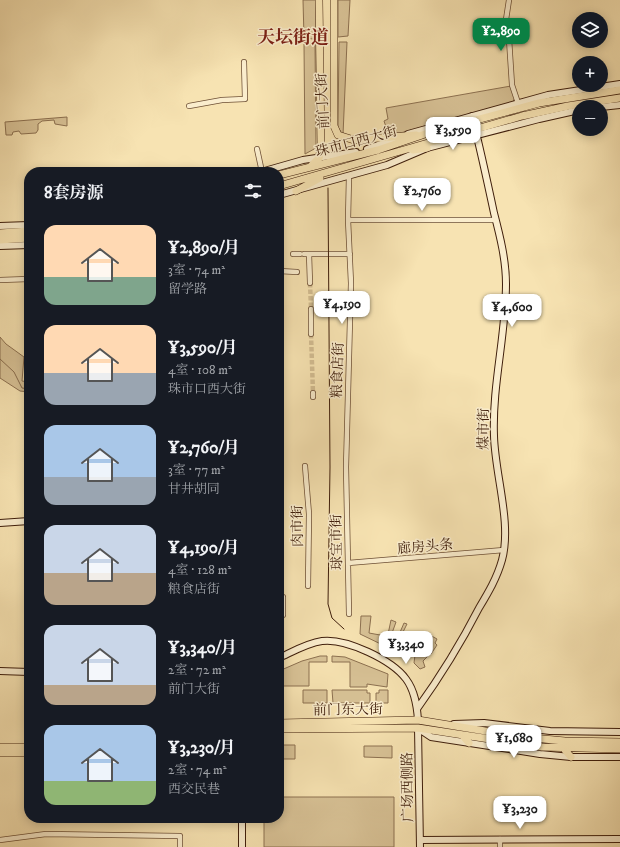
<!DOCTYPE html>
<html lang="zh">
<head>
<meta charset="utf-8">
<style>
	body { margin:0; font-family:"IM FELL DW Pica","Noto Serif SC",serif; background:#20242c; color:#f1f3f6; height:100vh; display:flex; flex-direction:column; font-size:15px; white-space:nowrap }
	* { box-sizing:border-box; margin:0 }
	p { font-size:13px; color:#9ea1a6 }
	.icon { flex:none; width:22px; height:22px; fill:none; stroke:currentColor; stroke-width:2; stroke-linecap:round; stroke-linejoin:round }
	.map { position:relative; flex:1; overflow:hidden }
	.drawer { position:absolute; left:24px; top:167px; width:260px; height:656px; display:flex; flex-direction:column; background:#171b24; border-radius:16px; box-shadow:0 2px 10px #0003 }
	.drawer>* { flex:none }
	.buttons { position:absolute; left:572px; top:12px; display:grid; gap:8px }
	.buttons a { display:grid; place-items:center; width:36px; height:36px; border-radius:50%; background:#171b24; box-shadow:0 2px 10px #0003; font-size:20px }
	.price { position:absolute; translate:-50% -34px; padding:0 9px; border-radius:8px; background:#fff; color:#222; font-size:13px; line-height:26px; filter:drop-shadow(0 1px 2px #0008) }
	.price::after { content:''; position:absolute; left:50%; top:24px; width:12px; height:9px; margin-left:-6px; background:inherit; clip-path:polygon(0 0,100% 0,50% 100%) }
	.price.on { background:#0b8043; color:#fff }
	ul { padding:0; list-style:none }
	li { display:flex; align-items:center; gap:12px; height:100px; padding:0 20px }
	li span { display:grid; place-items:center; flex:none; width:112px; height:80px; border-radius:12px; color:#555 }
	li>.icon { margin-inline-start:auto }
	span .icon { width:48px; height:48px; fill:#fffc; stroke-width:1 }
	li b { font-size:17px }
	h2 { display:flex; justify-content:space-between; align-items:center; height:48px; padding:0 20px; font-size:17px }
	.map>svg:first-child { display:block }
	.green { fill:#d8c296; stroke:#8c7050 }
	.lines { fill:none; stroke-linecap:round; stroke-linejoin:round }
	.stream { stroke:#886c4d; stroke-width:1 }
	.street-tunnel { stroke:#d2bc91; stroke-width:4.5; stroke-dasharray:4.5 2; stroke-linecap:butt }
	.street-casing { stroke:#6d4f35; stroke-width:6 }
	.secondary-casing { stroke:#3f1e0b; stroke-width:8 }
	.primary-casing { stroke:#3f1e0b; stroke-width:8 }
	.street { stroke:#faedcd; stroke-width:4.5 }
	.secondary { stroke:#faedcd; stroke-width:6 }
	.primary { stroke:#f7e3b2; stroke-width:7 }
	.tram { stroke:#3f1e0b; stroke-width:1 }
	.labels { text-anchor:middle; stroke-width:3; stroke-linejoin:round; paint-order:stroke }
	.street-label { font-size:14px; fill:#3f1e0b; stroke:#faedcd }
	.district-label { font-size:18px; font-weight:bold; fill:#7a1f14; stroke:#faedcd }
</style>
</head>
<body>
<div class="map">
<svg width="620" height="847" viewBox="0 0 620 847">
	<rect width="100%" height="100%" fill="#f7e3b2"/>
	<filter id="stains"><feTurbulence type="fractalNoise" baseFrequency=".005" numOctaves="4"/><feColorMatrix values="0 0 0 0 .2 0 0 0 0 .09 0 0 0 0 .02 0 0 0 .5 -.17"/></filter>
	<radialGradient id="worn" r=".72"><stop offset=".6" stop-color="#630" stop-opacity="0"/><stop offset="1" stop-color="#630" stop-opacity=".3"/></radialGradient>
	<!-- green -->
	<path class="green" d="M303,0H316L317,36L313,39L304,38Z
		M338,0H350L348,36L338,37Z
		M306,42L315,44L316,148L305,154L304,44Z
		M339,42H347L343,135L338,127Z
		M511,86L515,98L512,103L389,136L384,121L388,119L386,108Z
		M67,117V126L55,124L54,120L42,121L38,124V130L36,133L21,134L19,131L13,132L12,135H6L5,122Z
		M0,337L6,344L24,357L22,381L29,382V392L20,391L0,378Z
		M361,616H371L369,633L380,635L387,639L391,620L396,622L387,647L360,634Z
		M404,623L407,624L400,638L421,649L428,634L437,639L435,643L437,645L431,654H430L423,661L425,667L420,669L414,663L415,655L396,647L397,645L395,644Z
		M320,656H327V662H309V686H283L279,682V671L302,661Z
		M332,656L345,657L388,674L387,687L367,684V687H350V662H332Z
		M303,690H327V703H303Z
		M332,690H367V693H370V703H333Z
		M379,690H388V703H376V693H379Z
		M279,745H295V759H279Z
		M364,746H392V758L364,757Z
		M279,797H394V847H264V818H279Z"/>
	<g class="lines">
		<!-- stream -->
		<path class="stream" d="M0,359L14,372L22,388L29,389"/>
		<!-- street-tunnel -->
		<path class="street-tunnel" d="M310,283L311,309
			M311,334L313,393"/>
		<defs>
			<path id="street" d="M509,0L505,26L509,39L512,85L518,103
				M189,106L222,100L245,99L244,62
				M257,149L262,172
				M348,220H496
				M293,254H300
				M304,254H350
				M309,254L310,283
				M279,271L297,272
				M0,280L29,279
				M311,309V334
				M313,393V397
				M305,466L309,514L308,586
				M279,500V506
				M348,563L504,550
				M279,597H283V615
				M349,614L346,467L351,283L348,220L349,176
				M500,839V847
				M0,840L46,834L180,836V847"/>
			<path id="secondary" d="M601,107L620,105
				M408,134L548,95L620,84
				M367,149L397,138
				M261,172L303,160L356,152
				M279,195L387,165L427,148L539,119L579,110
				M0,226L29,225
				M0,246L29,245
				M0,523L29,521
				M279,658C292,652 307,643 322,641C346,638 392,660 406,679C415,691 417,706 418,720
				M0,671L29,672
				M417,709C440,677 461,643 479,608C488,593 497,578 502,560C512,523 495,475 494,436C492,385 506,335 506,284C506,260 500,236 494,213C487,180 480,148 472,116
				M454,724L484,723L550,731L620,732
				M418,728L420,847
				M419,729L431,737L540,754L571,757H620
				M242,818V847
				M420,840L620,839"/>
			<path id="primary" d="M334,0V126L338,135L354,140L416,135
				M413,150L427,148
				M311,166L319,158L321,147L319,0
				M279,175L378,150L428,133L539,103L620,90
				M279,186L522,116L568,106L620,98
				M296,191L320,178
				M0,233L29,231
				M0,240L29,238
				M279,723L418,720L522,737L565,741L620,742
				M279,729L418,728L542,747L620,749
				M462,735L469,743
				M0,747H29
				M564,749L571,757
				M0,753H29"/>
		</defs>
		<!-- street casing -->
		<use href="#street" class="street-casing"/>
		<!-- secondary casing -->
		<use href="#secondary" class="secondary-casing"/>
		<!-- primary casing -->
		<use href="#primary" class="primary-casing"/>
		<!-- street -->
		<use href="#street" class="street"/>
		<!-- secondary -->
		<use href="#secondary" class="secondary"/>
		<!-- primary -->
		<use href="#primary" class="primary"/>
		<!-- tram -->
		<path class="tram" d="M328,188L330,467L328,604L332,618L344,629"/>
	</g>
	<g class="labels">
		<!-- street labels -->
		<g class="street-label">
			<text transform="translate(322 101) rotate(-93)" y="5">前门大街</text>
			<text transform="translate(356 141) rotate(-15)" y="5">珠市口西大街</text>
			<text transform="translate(337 370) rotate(-88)" y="5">粮食店街</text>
			<text transform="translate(483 429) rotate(-89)" y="5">煤市街</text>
			<text transform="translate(297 526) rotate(-91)" y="5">肉市街</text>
			<text transform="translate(336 542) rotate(-91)" y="5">球宝市街</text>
			<text transform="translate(425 546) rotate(-5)" y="5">廊房头条</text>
			<text transform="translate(348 709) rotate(-1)" y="5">前门东大街</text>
			<text transform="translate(407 787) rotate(-91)" y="5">广场西侧路</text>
		</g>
		<!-- district labels -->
		<g class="district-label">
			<text x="293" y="43">天坛街道</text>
		</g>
	</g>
	<rect width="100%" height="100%" filter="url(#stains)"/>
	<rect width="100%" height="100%" fill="url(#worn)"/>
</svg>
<div class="buttons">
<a><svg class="icon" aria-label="layers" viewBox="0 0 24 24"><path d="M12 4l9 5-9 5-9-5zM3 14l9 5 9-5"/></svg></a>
<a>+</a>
<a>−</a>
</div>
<b class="price on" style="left:501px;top:52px">¥2,890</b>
<b class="price" style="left:453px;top:151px">¥3,590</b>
<b class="price" style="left:422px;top:212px">¥2,760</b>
<b class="price" style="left:342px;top:325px">¥4,190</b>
<b class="price" style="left:512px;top:328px">¥4,600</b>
<b class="price" style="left:406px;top:665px">¥3,340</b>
<b class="price" style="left:514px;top:759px">¥1,680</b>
<b class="price" style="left:520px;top:830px">¥3,230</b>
<section class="drawer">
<h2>8套房源<svg class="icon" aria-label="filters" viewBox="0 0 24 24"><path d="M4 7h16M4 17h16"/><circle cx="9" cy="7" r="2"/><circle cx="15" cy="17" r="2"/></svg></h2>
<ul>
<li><span style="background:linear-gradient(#ffd9b3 65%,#7fa58c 0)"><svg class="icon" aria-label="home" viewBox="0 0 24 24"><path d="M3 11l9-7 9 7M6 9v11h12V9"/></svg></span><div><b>¥2,890/月</b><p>3室 · 74 m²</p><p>留学路</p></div></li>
<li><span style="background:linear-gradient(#ffd9b3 60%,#9aa5b1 0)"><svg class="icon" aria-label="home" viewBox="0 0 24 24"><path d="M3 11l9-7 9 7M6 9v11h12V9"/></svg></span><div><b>¥3,590/月</b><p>4室 · 108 m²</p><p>珠市口西大街</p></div></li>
<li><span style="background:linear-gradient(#a9c7e8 65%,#9aa5b1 0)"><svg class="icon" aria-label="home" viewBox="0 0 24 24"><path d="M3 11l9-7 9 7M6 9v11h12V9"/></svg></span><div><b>¥2,760/月</b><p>3室 · 77 m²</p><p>甘井胡同</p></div></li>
<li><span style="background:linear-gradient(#c9d6e8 60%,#b9a48a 0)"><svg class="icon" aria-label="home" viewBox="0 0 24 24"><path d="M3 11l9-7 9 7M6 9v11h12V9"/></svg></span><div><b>¥4,190/月</b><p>4室 · 128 m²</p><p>粮食店街</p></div></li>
<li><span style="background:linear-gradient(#c9d6e8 75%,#b9a48a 0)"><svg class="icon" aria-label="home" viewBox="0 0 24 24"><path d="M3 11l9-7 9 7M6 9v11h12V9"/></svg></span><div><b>¥3,340/月</b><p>2室 · 72 m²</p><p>前门大街</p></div></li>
<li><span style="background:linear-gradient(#a9c7e8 70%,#8fb573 0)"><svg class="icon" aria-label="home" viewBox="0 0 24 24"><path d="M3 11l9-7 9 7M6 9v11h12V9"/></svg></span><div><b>¥3,230/月</b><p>2室 · 74 m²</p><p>西交民巷</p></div></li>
</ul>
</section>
</div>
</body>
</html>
